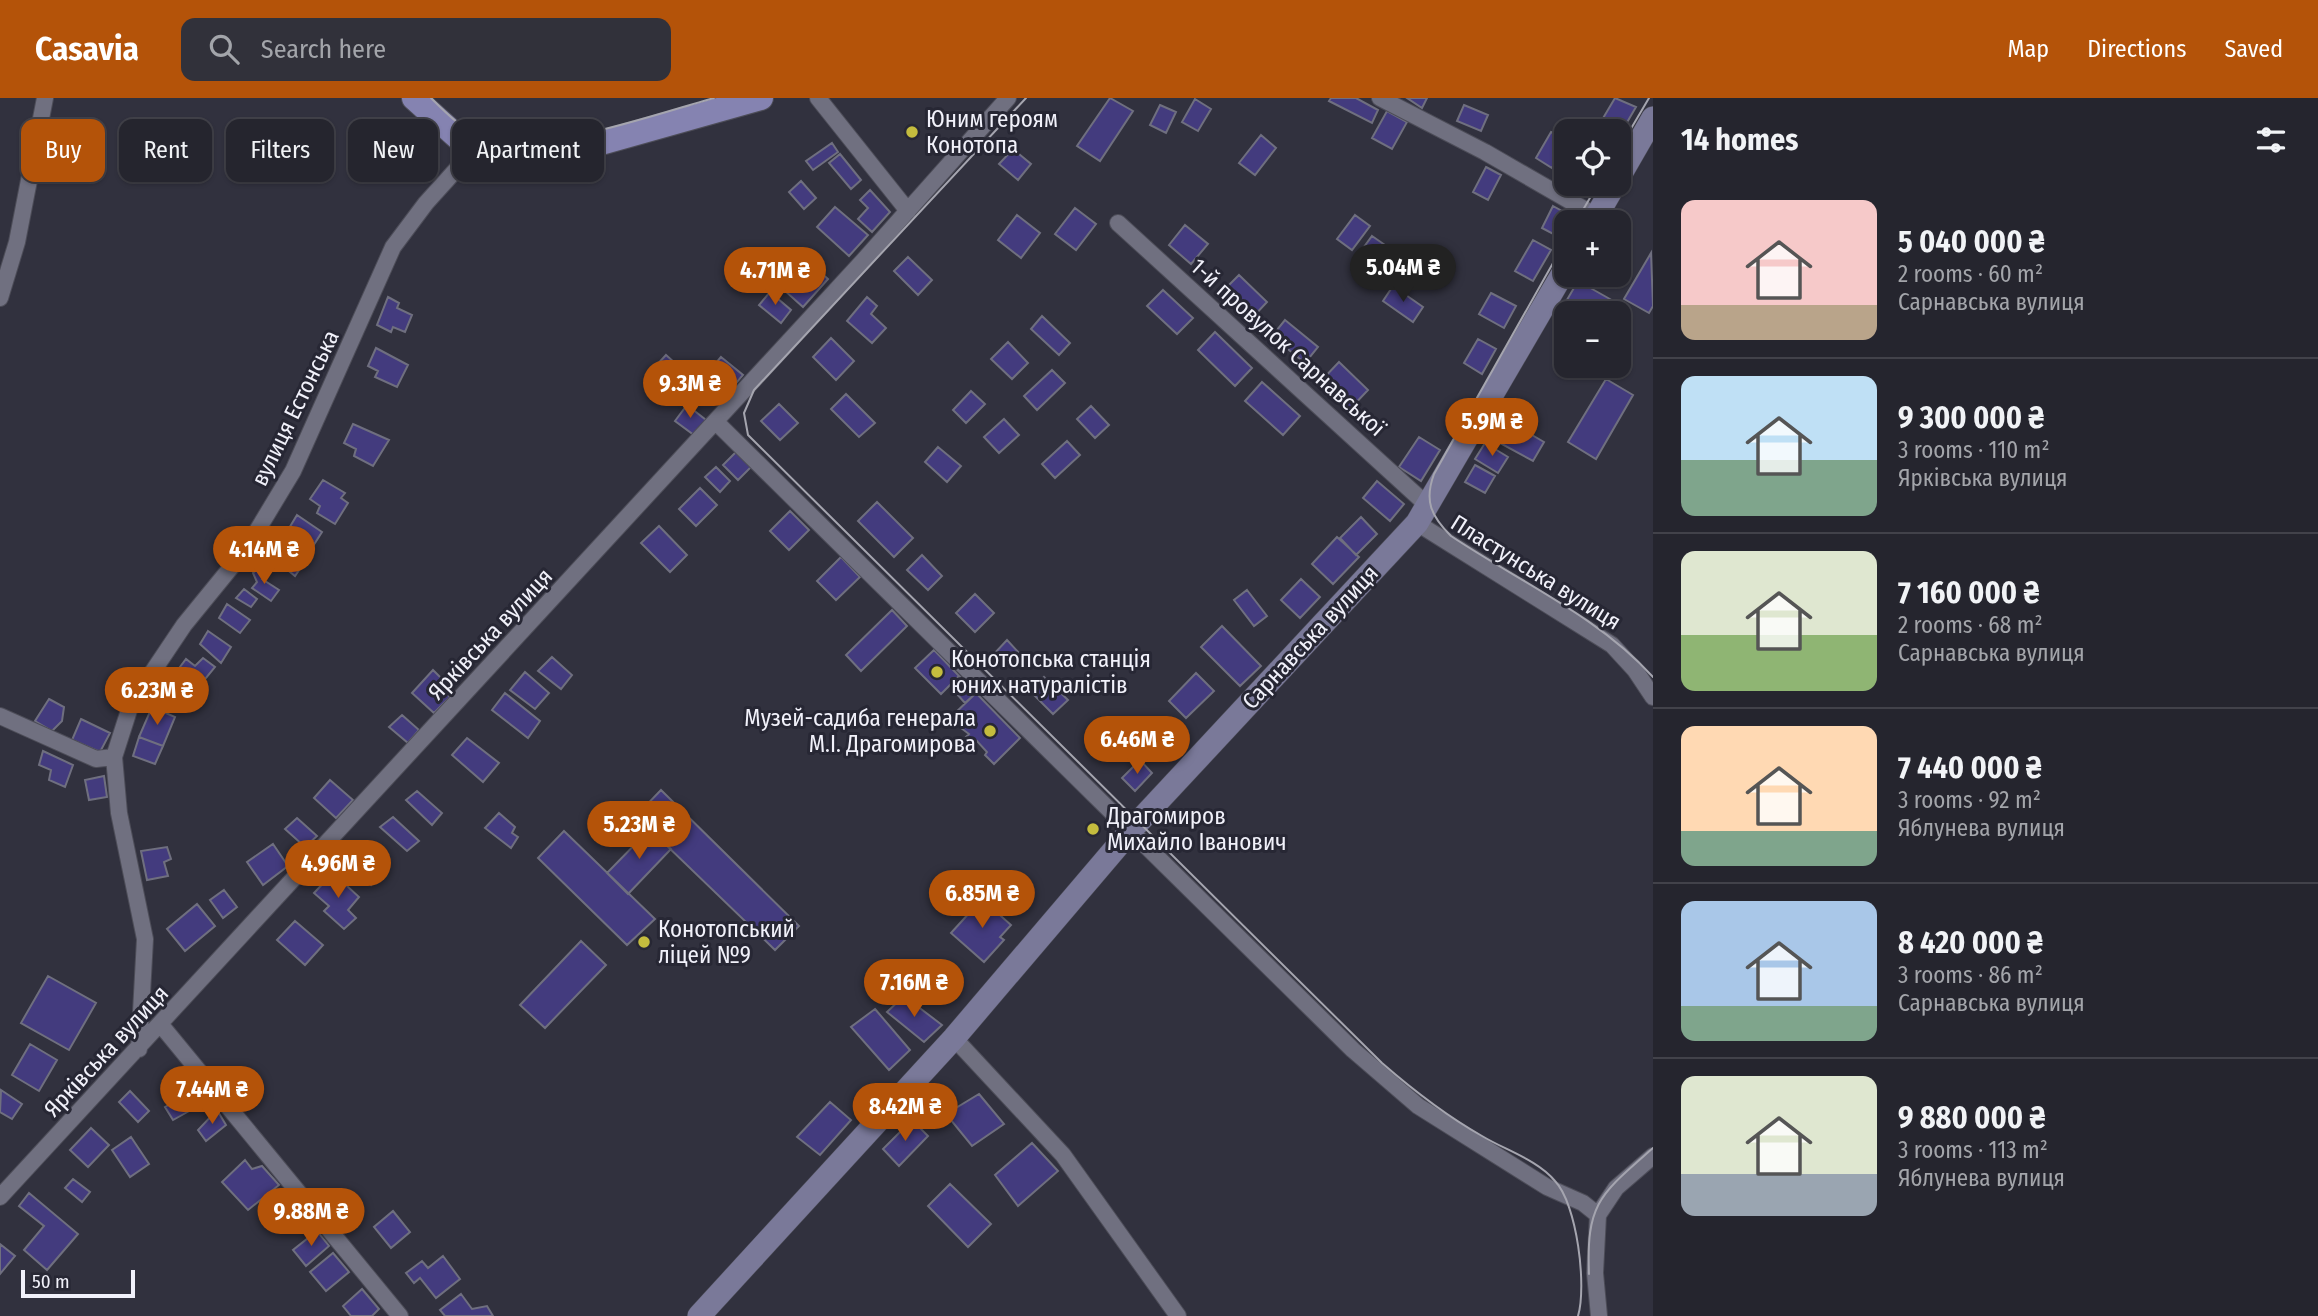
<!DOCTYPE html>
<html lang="en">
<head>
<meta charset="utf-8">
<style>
	body { margin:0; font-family:"Fira Sans Condensed",sans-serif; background:#31313a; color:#f1f3f6; height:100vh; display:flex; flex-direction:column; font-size:26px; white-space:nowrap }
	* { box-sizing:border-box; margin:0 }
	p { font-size:23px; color:#a3a5aa }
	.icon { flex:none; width:38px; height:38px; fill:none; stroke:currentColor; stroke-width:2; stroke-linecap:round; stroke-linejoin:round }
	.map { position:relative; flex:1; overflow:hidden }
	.side { display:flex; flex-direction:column; background:#25252e; width:665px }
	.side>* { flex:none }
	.guide { position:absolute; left:21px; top:21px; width:665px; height:63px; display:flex; gap:14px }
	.buttons { position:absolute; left:1554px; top:21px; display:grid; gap:14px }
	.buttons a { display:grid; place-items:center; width:77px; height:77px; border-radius:14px; background:#25252e; box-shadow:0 2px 5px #0004,0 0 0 2px #42424a; font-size:35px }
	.scale { position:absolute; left:21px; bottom:18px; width:114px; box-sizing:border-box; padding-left:7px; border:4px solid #f1f1fa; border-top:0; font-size:19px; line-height:24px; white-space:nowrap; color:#f1f1fa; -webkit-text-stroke:5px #272734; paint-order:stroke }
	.price { position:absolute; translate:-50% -60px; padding:0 16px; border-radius:24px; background:#b45309; color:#fff; font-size:23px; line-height:46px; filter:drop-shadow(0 2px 4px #0008) }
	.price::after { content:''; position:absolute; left:50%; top:42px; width:21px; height:16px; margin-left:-10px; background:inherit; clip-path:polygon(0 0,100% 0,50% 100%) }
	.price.current { background:#222; color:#fff }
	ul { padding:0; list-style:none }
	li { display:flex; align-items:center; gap:21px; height:175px; padding:0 28px }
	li+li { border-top:2px solid #42424a }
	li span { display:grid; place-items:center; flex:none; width:196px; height:140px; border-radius:14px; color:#555 }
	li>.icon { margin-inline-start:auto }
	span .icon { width:84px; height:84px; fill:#fffc; stroke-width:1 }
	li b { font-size:30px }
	h2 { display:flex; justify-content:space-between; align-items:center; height:84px; padding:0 28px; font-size:30px }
	.tag { padding:0 24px; border-radius:14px; background:#25252e; box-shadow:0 2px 5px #0004,0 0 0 2px #42424a; font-size:24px; line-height:63px }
	.tag.current { background:#b45309; color:#fff }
	header { display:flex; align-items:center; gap:42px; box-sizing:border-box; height:98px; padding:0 35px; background:#b45309; color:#fff }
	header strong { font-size:33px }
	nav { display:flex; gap:38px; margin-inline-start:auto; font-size:24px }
	.search { width:490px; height:63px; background:#31313a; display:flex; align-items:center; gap:18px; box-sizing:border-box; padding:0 24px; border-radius:14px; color:#a3a5aa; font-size:26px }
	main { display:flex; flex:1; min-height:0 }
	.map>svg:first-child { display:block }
	.building { fill:#433b7e; stroke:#6f6f7f; stroke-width:2 }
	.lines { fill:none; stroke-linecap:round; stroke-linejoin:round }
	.street-casing { stroke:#4d4d58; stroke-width:18 }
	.secondary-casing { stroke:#4d4d58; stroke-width:24 }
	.primary-casing { stroke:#4d4d58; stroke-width:26 }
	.street { stroke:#707080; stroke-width:16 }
	.secondary { stroke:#7a7999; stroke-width:23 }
	.primary { stroke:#8583b1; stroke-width:24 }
	.tram { stroke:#a5a5af; stroke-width:2 }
	.poi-dot { fill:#c4bc3e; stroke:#272734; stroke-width:2.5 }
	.labels { text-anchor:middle; stroke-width:6; stroke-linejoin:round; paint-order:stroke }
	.poi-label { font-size:23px; fill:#f1f1fa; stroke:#272734; text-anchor:start }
	.street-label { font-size:23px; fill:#f1f1fa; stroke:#272734 }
</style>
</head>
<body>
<header>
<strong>Casavia</strong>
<div class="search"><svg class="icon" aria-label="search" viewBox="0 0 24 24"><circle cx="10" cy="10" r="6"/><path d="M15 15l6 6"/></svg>Search here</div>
<nav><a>Map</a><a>Directions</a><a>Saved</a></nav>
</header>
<main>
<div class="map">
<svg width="1653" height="1218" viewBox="0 0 1653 1218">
	<rect width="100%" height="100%" fill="#31313e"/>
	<!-- building -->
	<path class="building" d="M1110,0L1133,13L1100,63L1077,48Z
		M1331,0H1356L1378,12L1372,25L1329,3Z
		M1407,0H1427L1422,10Z
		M1615,0L1636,9L1619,38V33L1596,32Z
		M1195,1L1211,11L1198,33L1182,24Z
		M1160,7L1176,14L1166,35L1150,27Z
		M1464,7L1488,17L1481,33L1457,23Z
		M1387,13L1407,24L1392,51L1372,40Z
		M1551,34L1566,42L1552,70L1536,60Z
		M1261,37L1276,50L1255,77L1239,65Z
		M832,45L838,54L813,72L806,63Z
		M1013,51L1031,66L1018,82L999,66Z
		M840,56L861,82L851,91L829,65Z
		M1486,69L1501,77L1488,102L1473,94Z
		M801,83L816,100L804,111L789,94Z
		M870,92L890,114L872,134L858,121L868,110L860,102Z
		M1553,108L1569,117L1557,138L1542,130Z
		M835,109L868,137L849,158L817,129Z
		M1075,110L1096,126L1076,152L1055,136Z
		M1017,117L1040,135L1021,160L998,142Z
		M1355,117L1370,128L1352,152L1337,141Z
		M1185,127L1208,146L1191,166L1169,147Z
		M1372,138L1395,154L1384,170L1361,153Z
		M1533,142L1551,152L1533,183L1515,173Z
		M1651,155L1653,208L1649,215L1624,201Z
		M908,159L932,182L918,197L894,173Z
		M809,164L828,181L803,209L784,192Z
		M1239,177L1267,204L1252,220L1223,193Z
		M1578,183L1624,209L1619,217L1567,215L1561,212Z
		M1393,188L1423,209L1413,224L1383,203Z
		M1163,192L1193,220L1177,236L1147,208Z
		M770,194L791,212L781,225L759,207Z
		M1491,195L1516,208L1504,230L1479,216Z
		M388,199L399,205L397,210L412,217L405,234L393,229L391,234L377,227Z
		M867,199L877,208L871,216L886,230L872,245L847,223Z
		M1042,218L1070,245L1059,257L1031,231Z
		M1285,222L1318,249L1305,265L1272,238Z
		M1215,234L1252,270L1235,288L1198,252Z
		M831,240L854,263L836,282L813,259Z
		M1478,241L1496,251L1482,276L1464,265Z
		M1008,244L1028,265L1012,281L991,261Z
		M376,250L408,267L397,289L375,279L378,273L368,268Z
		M666,257L703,290L691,303L654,270Z
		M721,259L743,277L731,291L709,273Z
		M1339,264L1368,292L1349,312L1320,284Z
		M1052,272L1065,285L1037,312L1024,298Z
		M1606,281L1633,297L1596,361L1568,344Z
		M1262,284L1300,318L1283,337L1245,303Z
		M971,293L985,306L966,325L953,312Z
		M846,296L875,325L859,339L831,311Z
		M779,306L798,325L780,342L761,323Z
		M687,307L706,322L694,337L675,323Z
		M1091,308L1109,327L1095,340L1077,321Z
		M1501,319L1544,344L1533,363L1489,339Z
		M1004,321L1019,337L999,355L984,339Z
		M353,326L389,342L373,368L354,358L356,351L344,345Z
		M1419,339L1440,352L1421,383L1399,369Z
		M1067,343L1080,357L1055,380L1042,366Z
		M1485,345L1508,359L1498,375L1475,361Z
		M938,349L961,368L947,384L925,364Z
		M736,354L751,369L738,382L723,367Z
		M1475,367L1495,378L1485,395L1465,384Z
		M716,369L730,383L720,394L705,379Z
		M323,382L345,395L341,400L348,405L335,426L317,415L320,408L310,401Z
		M1377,383L1404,406L1390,423L1363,400Z
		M700,390L717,407L696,428L679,411Z
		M877,404L913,440L894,459L858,423Z
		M790,413L809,432L789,452L770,433Z
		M297,417L322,434L313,448L288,432Z
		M1361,419L1377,436L1356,457L1340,440Z
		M659,428L687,457L670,474L641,445Z
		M1337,439L1359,459L1333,486L1312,466Z
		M282,448L304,465L295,478L273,460Z
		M922,457L942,478L928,492L907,472Z
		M841,459L860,479L836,502L817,483Z
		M258,470L266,476L262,481L279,492L271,503L252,490L257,484L253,475Z
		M1301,481L1320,499L1300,520L1281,502Z
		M244,491L257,501L251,509L236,500Z
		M1247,492L1267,518L1254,528L1234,502Z
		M975,496L994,515L975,534L956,515Z
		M227,506L250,522L240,535L219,520Z
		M892,512L907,528L861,573L846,557Z
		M1222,528L1261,568L1240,588L1201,549Z
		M208,533L231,549L221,565L200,546Z
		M1007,542L1020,556L1005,570L993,557Z
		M934,552L959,578L941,596L915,570Z
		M552,559L572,577L561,591L538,573Z
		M203,560L215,569L192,597L171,581L186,561L195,568Z
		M433,572L450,589L445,594L450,599L434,615L412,595Z
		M525,574L549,595L535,611L510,592Z
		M1196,575L1214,593L1186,620L1169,603Z
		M959,578L976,595L965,605L956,595L961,590L954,583Z
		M1044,579L1068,602L1053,616L1030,593Z
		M505,595L540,623L528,640L492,612Z
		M976,595L1020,640L994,666L985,657L987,654L977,643L974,647L966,639L969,636L949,621Z
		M49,601L64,609L62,623L52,633L35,623Z
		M152,609L175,619L163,648L139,639Z
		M402,617L419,632L408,645L389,629Z
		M81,621L110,635L100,654L72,642Z
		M139,639L163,648L155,666L133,658Z
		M467,640L499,665L483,684L452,657Z
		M43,653L73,667L65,689L49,682L51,672L39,667Z
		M1140,662L1152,675L1135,693L1122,680Z
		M104,678L107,699L89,702L85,682Z
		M330,682L353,702L336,720L314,700Z
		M661,692L799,828L775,852L636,718Z
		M417,693L442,715L432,727L406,702Z
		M499,715L515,729L512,735L518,739L511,750L485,730Z
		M393,719L419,743L407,753L380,729Z
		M297,720L317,738L305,749L285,731Z
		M650,731L671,751L628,796L607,775Z
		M564,733L655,821L627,847L538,760Z
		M273,746L288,768L263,787L247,764Z
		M368,746L389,766L371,787L349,766Z
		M167,749L171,761L164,764L168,778L147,782L141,753Z
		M333,775L359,799L348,812L356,820L344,831L324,813L329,808L314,795Z
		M224,792L237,809L223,820L210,802Z
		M982,801L1011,827L1000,839L1004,842L984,864L951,835Z
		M197,806L215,828L185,853L167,831Z
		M295,823L323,847L305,867L277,842Z
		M581,843L606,867L545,930L520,907Z
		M48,878L96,905L69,952L21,925Z
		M904,898L942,927L924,944L887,914Z
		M875,911L910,952L889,972L851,929Z
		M30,946L57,962L39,993L12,977Z
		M1,992L22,1006L12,1021L0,1014Z
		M130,993L149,1013L138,1024L119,1004Z
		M979,996L1004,1026L972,1048L946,1016Z
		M183,999L191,1012L173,1022L165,1009Z
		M830,1004L851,1022L820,1057L797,1039Z
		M217,1012L226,1027L206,1043L198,1032Z
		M912,1022L928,1038L899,1068L883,1051Z
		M91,1030L109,1047L88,1069L70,1052Z
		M131,1039L149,1066L130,1079L112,1052Z
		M1032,1045L1058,1073L1018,1108L995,1077Z
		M245,1062L252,1071L262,1068L279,1087L248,1112L222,1084Z
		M73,1081L90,1094L82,1104L65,1090Z
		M950,1086L991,1126L968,1149L928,1108Z
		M29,1095L78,1136L47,1172L24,1152L44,1128L19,1108Z
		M287,1096L308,1123L294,1134L284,1121L277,1126L266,1112Z
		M393,1113L410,1134L391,1150L374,1129Z
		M317,1133L329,1148L306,1168L293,1152Z
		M0,1146L15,1158L0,1176Z
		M333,1155L349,1174L326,1193L310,1174Z
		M443,1158L460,1181L436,1200L420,1180L414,1185L406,1175L422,1163L428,1170Z
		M362,1191L379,1211L372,1218H351L343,1208Z
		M461,1196L472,1211L487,1208L493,1218H445L440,1212Z"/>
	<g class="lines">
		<defs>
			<path id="street" d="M818,0L908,113
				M1380,0L1485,54L1596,118
				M1118,125L1427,407
				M0,200L17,144L45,0
				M716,324L1353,952L1418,1008L1547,1089L1583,1105L1598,1117L1595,1175L1599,1218
				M1417,425L1612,547L1635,572L1653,599
				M0,618L96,661L114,659
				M161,927L400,1218
				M954,940L1063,1057L1178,1218
				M139,951L145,841L119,715L114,659L131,606L184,527L246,451L293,373L393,149L426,105L473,53
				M0,1099L863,163L1008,0
				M1598,1117L1616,1090L1653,1058"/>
			<path id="secondary" d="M1619,79L1653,20
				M1593,124L1615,86
				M699,1218L954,940L1132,731L1417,425L1566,170"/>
			<path id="primary" d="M414,0L473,53L514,63L562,56L761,0"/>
		</defs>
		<!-- street casing -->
		<use href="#street" class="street-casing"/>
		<!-- secondary casing -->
		<use href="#secondary" class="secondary-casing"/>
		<!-- primary casing -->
		<use href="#primary" class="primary-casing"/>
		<!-- street -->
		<use href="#street" class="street"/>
		<!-- secondary -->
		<use href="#secondary" class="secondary"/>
		<!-- primary -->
		<use href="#primary" class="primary"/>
		<!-- tram -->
		<path class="tram" d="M431,0C447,16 465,34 487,42C534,59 663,14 714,0
			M1026,0L754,292L744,315L748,337L1382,965C1413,992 1445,1017 1482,1038C1505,1052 1538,1062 1555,1083C1577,1106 1587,1188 1578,1218
			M1619,51L1649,0
			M1576,124L1598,86
			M1566,142L1434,376C1424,403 1431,418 1451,438C1518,483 1598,518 1653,579
			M1589,1176C1586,1104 1601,1096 1653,1050"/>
	</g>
	<!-- markers -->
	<g class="poi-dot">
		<circle cx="912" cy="34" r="7"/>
		<circle cx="937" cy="574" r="7"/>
		<circle cx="990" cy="633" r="7"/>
		<circle cx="1093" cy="731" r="7"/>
		<circle cx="644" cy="844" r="7"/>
	</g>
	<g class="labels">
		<!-- poi labels -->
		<g class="poi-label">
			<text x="926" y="29">Юним героям<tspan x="926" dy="26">Конотопа</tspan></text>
			<text x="951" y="569">Конотопська станція<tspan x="951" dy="26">юних натуралістів</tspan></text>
			<text x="976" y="628" text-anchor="end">Музей-садиба генерала<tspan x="976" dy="26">М.І. Драгомирова</tspan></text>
			<text x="1107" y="726">Драгомиров<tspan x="1107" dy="26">Михайло Іванович</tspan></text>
			<text x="658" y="839">Конотопський<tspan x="658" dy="26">ліцей №9</tspan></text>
		</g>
		<!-- street labels -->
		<g class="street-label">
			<text transform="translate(1288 249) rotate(42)" y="8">1-й провулок Сарнавської</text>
			<text transform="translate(295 310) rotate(-64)" y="8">вулиця Естонська</text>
			<text transform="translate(1536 474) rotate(32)" y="8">Пластунська вулиця</text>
			<text transform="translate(490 536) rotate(-47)" y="8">Ярківська вулиця</text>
			<text transform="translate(1310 539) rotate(-47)" y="8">Сарнавська вулиця</text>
			<text transform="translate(106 953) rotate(-47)" y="8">Ярківська вулиця</text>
		</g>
	</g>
</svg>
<div class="buttons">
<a><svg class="icon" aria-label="locate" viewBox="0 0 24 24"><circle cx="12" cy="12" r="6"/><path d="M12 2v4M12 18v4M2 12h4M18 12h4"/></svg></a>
<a>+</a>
<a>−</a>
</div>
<div class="scale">50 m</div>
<b class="price current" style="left:1403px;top:206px">5.04M ₴</b>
<b class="price" style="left:775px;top:209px">4.71M ₴</b>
<b class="price" style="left:690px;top:322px">9.3M ₴</b>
<b class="price" style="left:1492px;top:360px">5.9M ₴</b>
<b class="price" style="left:264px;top:488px">4.14M ₴</b>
<b class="price" style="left:157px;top:629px">6.23M ₴</b>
<b class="price" style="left:1137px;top:678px">6.46M ₴</b>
<b class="price" style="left:639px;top:763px">5.23M ₴</b>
<b class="price" style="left:338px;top:802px">4.96M ₴</b>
<b class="price" style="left:982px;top:832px">6.85M ₴</b>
<b class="price" style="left:914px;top:921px">7.16M ₴</b>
<b class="price" style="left:212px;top:1028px">7.44M ₴</b>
<b class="price" style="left:905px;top:1045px">8.42M ₴</b>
<b class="price" style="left:311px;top:1150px">9.88M ₴</b>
<div class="guide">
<a class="tag current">Buy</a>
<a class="tag">Rent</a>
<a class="tag">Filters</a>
<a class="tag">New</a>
<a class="tag">Apartment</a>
</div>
</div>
<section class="side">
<h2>14 homes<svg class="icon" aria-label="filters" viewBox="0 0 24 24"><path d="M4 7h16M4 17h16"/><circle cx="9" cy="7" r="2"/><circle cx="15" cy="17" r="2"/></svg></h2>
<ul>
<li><span style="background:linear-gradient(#f6c9c9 75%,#b9a48a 0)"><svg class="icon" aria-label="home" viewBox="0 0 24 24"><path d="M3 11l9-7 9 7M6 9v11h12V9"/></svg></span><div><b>5 040 000 ₴</b><p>2 rooms · 60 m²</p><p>Сарнавська вулиця</p></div></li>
<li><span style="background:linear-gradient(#bfe0f5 60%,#7fa58c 0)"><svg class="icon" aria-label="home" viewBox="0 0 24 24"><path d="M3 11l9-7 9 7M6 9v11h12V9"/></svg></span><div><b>9 300 000 ₴</b><p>3 rooms · 110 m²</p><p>Ярківська вулиця</p></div></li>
<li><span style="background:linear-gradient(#dfe7d0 60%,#8fb573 0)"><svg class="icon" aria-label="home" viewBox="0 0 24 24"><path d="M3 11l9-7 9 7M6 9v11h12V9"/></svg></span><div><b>7 160 000 ₴</b><p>2 rooms · 68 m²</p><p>Сарнавська вулиця</p></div></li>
<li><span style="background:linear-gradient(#ffd9b3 75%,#7fa58c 0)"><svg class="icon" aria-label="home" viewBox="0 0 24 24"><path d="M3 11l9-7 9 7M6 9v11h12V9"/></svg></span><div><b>7 440 000 ₴</b><p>3 rooms · 92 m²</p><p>Яблунева вулиця</p></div></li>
<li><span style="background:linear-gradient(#a9c7e8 75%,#7fa58c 0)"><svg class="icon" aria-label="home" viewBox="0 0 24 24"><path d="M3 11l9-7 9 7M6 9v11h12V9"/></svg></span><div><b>8 420 000 ₴</b><p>3 rooms · 86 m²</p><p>Сарнавська вулиця</p></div></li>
<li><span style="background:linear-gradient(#dfe7d0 70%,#9aa5b1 0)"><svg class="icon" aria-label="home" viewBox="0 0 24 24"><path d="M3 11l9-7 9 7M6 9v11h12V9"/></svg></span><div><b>9 880 000 ₴</b><p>3 rooms · 113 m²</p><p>Яблунева вулиця</p></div></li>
</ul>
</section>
</main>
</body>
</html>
